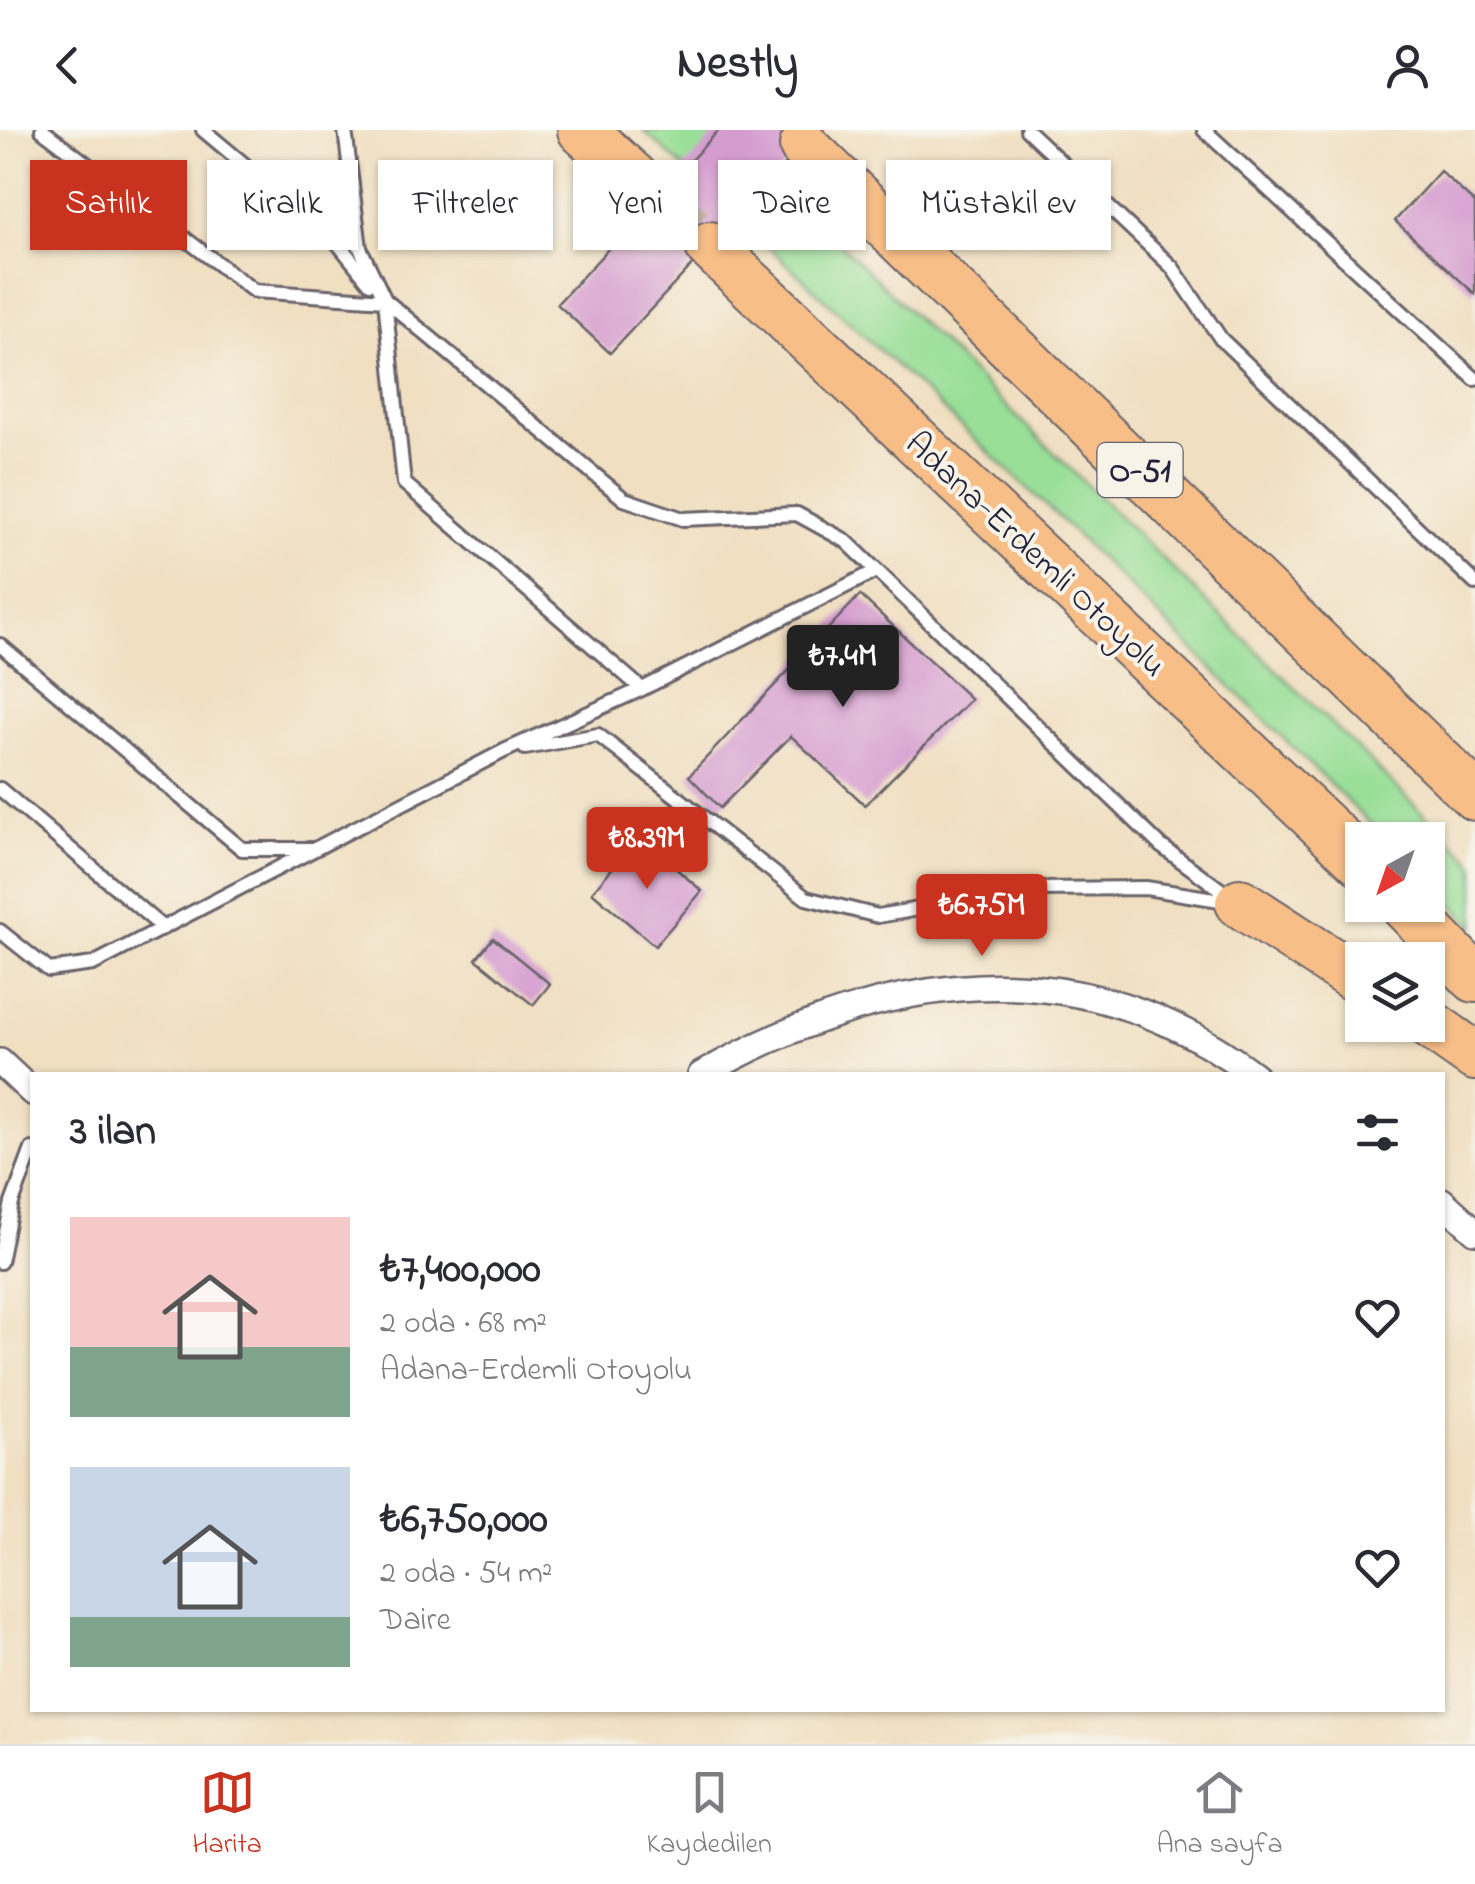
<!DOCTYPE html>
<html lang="tr">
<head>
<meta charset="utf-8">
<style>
	body { margin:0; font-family:"Indie Flower",sans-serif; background:#f2f2f3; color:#2b2b33; height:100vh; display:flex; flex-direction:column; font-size:38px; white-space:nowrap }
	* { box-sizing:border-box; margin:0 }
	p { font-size:32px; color:#7c7c81 }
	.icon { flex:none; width:55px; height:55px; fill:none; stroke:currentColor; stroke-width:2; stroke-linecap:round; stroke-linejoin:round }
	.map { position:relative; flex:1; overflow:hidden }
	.drawer { position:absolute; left:30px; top:942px; width:1415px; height:640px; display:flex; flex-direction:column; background:#fff; border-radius:0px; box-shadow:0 2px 8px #0004 }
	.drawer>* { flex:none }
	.top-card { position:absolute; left:30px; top:30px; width:1415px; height:90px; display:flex; gap:20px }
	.needle { width:65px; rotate:220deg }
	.controls { position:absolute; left:1345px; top:692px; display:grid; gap:20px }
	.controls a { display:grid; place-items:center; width:100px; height:100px; border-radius:0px; background:#fff; box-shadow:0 2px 8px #0004; font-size:50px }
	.price { position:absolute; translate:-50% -85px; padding:0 22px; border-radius:10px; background:#c8321e; color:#fff; font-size:32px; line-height:65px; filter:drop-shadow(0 2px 5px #0008) }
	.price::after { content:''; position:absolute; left:50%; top:60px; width:30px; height:22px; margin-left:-15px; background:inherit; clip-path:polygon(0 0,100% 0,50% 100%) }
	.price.on { background:#222; color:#fff }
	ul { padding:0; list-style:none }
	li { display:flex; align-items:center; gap:30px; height:250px; padding:0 40px }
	li span { display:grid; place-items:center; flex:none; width:280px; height:200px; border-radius:0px; color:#555 }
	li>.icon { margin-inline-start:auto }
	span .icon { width:120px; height:120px; fill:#fffc; stroke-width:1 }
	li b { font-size:42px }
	h2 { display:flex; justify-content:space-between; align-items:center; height:120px; padding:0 40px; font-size:42px }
	.pill { padding:0 35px; border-radius:0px; background:#fff; box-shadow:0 2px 8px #0004; font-size:35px; line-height:90px }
	.pill.on { background:#c8321e; color:#fff }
	header { display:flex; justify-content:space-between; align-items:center; height:130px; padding:0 40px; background:#fff; font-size:45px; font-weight:700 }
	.dock { display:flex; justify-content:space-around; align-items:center; height:140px; border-top:2px solid #e1e1e2; background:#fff; font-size:28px; color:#7c7c81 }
	.dock a { display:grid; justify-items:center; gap:5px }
	.dock .on { color:#c8321e }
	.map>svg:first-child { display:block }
	.green { fill:#99df98; stroke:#5e806a; stroke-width:2.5 }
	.building { fill:#d59cd0 }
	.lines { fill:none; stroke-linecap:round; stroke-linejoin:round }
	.motorway-tunnel { stroke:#c7b9a6; stroke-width:48; stroke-dasharray:48 24; stroke-linecap:butt }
	.service-casing { stroke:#6a646a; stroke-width:18 }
	.minor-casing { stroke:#6a646a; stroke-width:30 }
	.motorway-casing { stroke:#6a646a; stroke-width:52 }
	.service { stroke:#fff; stroke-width:12 }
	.minor { stroke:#fff; stroke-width:25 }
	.motorway { stroke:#f7be88; stroke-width:48 }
	.labels { text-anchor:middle; stroke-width:8; stroke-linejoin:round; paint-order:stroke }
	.shield { fill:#f7f3e8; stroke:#62616f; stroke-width:2.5 }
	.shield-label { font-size:32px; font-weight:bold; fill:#22223b }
	.street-label { font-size:35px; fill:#22223b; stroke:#f7f3e8 }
</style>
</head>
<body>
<header><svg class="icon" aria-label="back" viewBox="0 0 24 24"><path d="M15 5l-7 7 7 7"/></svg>Nestly<svg class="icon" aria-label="person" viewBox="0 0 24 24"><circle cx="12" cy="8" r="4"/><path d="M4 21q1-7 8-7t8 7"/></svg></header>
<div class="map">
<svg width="1475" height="1614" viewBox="0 0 1475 1614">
	<rect width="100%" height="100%" fill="#f7f3e8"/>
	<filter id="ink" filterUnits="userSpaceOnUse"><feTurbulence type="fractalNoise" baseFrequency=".01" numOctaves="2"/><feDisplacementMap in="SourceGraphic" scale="20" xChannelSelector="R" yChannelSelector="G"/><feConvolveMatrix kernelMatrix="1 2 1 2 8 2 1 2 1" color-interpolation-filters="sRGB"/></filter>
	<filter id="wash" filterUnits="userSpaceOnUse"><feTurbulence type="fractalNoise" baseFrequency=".0048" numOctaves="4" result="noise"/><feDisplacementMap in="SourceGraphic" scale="40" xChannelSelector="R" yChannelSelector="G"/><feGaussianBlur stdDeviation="2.25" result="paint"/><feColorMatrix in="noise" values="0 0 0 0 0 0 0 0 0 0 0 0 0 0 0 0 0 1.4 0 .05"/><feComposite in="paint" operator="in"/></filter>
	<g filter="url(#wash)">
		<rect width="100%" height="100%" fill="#f0dfc1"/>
		<!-- green -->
		<path class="green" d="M643,0H714L832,106L1475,734V797L1428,750V710H1387L1053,382Z"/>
		<g id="blocks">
			<!-- building -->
			<path class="building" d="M719,0H818L610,223L557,174Z
				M1440,41L1475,73V164L1395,91Z
				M860,465L971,569L865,675L791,606L720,678L689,646Z
				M639,707L702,761L655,816L592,762Z
				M493,808L550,854L533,875L476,829Z"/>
		</g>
	</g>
	<g filter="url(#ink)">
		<use href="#blocks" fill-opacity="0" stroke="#6a646a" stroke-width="2.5"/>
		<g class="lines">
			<!-- motorway-tunnel -->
			<path class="motorway-tunnel" d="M656,68L710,116"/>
			<defs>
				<path id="service" d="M42,0L254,161L385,170L404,353L642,559
					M203,0L336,111L370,153
					M345,0L360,118L385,170L624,369L683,389L797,384L846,411L1161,716L1232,768
					M1027,0L1172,137L1221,209L1475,453
					M1204,0L1475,249
					M0,515L242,719H313
					M525,618L598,605L806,768L878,786L1036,759L1146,758L1232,772
					M0,659L163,798
					M0,801L49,840L93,834L504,621L642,559L876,441
					M0,1132L12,1073L32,1019"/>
				<path id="minor" d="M0,932L32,962
					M701,945C882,842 1080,813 1254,945
					M1442,1071L1475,1101"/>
				<path id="motorway" d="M582,0L656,68
					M804,16L1475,666
					M710,116L1362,732
					M1240,773L1362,852
					M1404,775L1475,848
					M1428,893L1475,926"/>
			</defs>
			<!-- service casing -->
			<use href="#service" class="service-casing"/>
			<!-- minor casing -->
			<use href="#minor" class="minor-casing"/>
			<!-- motorway casing -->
			<use href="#motorway" class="motorway-casing"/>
			<!-- service -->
			<use href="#service" class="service"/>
			<!-- minor -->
			<use href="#minor" class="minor"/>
			<!-- motorway -->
			<use href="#motorway" class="motorway"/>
		</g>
	</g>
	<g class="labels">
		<!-- shield labels -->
		<rect class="shield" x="1097.5" y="313" width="85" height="54" rx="8"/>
		<g class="shield-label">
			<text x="1140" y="351">O-51</text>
		</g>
		<!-- street labels -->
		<g class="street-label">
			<text transform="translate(1037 423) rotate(43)" y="12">Adana-Erdemli Otoyolu</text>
		</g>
	</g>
</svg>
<div class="controls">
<a><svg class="needle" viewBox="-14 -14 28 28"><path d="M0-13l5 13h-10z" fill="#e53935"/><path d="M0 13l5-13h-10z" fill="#7c7c81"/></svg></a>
<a><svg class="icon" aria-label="layers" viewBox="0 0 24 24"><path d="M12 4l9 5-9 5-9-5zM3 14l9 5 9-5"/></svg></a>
</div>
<b class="price on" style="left:843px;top:580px">₺7.4M</b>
<b class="price" style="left:647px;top:762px">₺8.39M</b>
<b class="price" style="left:982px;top:829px">₺6.75M</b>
<div class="top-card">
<a class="pill on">Satılık</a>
<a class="pill">Kiralık</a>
<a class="pill">Filtreler</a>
<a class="pill">Yeni</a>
<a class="pill">Daire</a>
<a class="pill">Müstakil ev</a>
</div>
<section class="drawer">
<h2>3 ilan<svg class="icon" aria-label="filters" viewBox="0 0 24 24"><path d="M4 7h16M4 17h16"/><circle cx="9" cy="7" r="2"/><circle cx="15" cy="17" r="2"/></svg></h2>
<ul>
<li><span style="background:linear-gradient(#f6c9c9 65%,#7fa58c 0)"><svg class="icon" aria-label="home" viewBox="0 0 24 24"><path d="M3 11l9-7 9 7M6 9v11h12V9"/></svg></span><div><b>₺7,400,000</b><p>2 oda · 68 m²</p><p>Adana-Erdemli Otoyolu</p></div><svg class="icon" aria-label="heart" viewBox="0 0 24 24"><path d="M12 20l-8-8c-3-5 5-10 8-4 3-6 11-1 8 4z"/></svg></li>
<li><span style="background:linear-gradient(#c9d6e8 75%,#7fa58c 0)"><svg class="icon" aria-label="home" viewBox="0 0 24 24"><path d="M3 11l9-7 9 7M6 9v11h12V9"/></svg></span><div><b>₺6,750,000</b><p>2 oda · 54 m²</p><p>Daire</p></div><svg class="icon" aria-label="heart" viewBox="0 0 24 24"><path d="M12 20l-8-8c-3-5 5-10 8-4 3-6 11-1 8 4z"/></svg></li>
</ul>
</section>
</div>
<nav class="dock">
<a class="on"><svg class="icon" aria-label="map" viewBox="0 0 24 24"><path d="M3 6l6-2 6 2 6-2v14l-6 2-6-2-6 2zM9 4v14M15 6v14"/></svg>Harita</a>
<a><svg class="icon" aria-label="saved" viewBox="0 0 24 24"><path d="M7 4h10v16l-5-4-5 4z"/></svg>Kaydedilen</a>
<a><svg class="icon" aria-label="home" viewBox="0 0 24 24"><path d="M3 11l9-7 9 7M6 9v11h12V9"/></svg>Ana sayfa</a>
</nav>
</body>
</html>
